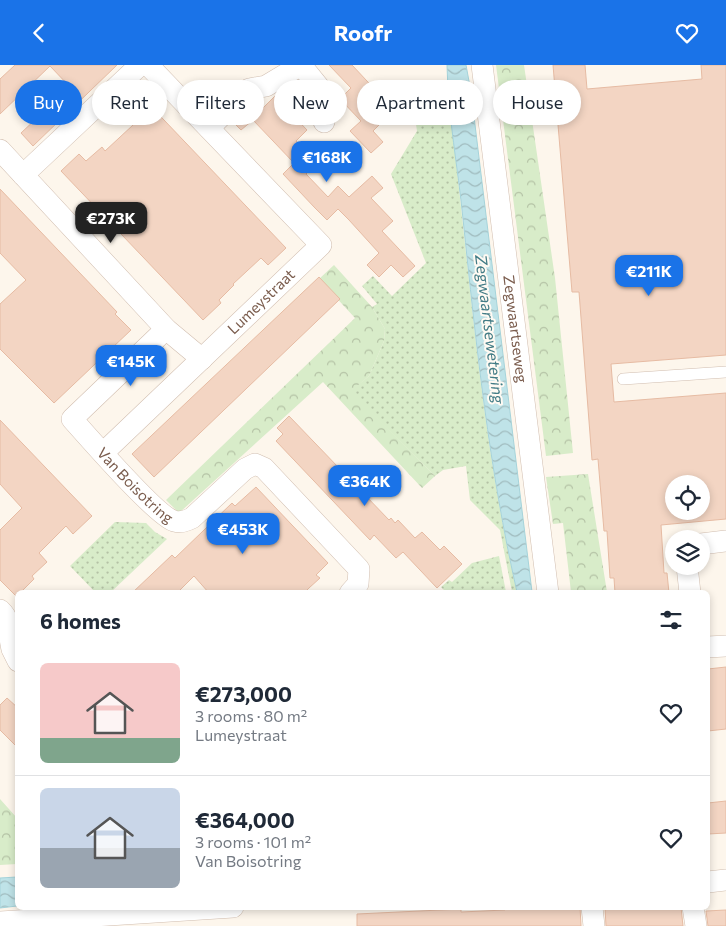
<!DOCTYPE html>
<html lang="en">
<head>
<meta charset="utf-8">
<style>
	body { margin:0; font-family:Commissioner,sans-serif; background:#f6f6f7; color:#1f2937; height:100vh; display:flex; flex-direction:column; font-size:19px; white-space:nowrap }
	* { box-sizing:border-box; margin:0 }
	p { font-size:16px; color:#747a83 }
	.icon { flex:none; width:28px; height:28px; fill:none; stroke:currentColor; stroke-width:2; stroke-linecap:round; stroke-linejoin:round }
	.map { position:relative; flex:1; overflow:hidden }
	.side { position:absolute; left:15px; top:525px; width:695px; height:320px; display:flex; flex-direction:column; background:#fff; border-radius:8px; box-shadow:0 2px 8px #0003 }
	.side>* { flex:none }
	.banner { position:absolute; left:15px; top:15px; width:696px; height:45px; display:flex; gap:10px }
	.tools { position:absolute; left:665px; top:410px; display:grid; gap:10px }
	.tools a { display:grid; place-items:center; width:45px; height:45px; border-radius:50%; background:#fff; box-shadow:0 2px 8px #0003; font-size:25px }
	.price { position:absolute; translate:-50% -42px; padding:0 11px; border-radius:10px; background:#1a73e8; color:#fff; font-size:16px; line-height:32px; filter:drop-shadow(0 1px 2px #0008) }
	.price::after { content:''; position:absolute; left:50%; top:30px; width:15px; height:11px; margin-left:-8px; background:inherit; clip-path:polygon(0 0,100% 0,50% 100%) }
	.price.selected { background:#222; color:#fff }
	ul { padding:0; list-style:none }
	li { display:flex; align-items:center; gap:15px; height:125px; padding:0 25px }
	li+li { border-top:1px solid #e0e1e3 }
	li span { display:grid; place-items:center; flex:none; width:140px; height:100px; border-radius:8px; color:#555 }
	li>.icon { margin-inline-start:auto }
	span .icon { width:60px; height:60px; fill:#fffc; stroke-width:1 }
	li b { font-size:21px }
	h2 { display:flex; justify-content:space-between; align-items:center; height:60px; padding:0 25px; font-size:21px }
	.chip { padding:0 18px; border-radius:22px; background:#fff; box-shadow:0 2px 8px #0003; font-size:18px; line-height:45px }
	.chip.selected { background:#1a73e8; color:#fff }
	header { display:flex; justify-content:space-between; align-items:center; height:65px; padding:0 25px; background:#1a73e8; color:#fff; font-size:22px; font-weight:700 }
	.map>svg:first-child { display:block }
	.green { fill:url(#green-dots) }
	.forest { fill:url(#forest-crowns) }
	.water { fill:url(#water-waves); stroke:#a5d3da }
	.building { fill:#f3d5c3; stroke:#e6bba3; fill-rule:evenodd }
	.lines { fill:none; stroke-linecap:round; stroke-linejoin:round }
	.lane-casing { stroke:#d1beb0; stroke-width:12 }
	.street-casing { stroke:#d1beb0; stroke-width:22 }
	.lane { stroke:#fff; stroke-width:11 }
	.street { stroke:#fff; stroke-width:21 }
	.labels { text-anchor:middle; stroke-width:4; stroke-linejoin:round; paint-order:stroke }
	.street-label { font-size:15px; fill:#7a5c4d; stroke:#fffaf3 }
	.water-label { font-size:16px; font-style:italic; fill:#437c86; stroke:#fffaf3 }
</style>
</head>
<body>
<header><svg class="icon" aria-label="back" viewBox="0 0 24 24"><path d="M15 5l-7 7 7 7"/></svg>Roofr<svg class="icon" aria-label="heart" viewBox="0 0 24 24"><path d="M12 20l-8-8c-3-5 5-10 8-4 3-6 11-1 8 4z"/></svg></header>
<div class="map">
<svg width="726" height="861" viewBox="0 0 726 861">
	<defs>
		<pattern id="green-dots" width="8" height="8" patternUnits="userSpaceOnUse" patternTransform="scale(1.25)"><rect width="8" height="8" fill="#d8ecc9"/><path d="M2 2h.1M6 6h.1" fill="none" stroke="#b4c2a5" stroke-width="1.8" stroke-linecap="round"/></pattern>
		<pattern id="forest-crowns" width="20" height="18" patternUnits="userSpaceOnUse" patternTransform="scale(1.25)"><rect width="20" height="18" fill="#d8ecc9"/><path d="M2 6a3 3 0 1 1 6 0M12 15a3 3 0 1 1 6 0" fill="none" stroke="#b4c2a5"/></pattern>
		<pattern id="water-waves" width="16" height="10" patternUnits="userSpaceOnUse" patternTransform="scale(1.25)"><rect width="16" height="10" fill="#bfe3e8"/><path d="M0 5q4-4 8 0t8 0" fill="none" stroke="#a0bbbe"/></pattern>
	</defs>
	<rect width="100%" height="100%" fill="#fdf6ec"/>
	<!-- green -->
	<path class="green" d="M448,29C469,195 479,364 517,527H512L500,465L470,435L466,401L443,405L435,411L350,326L369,311L384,276L385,264L372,242L377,239L362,221L373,211L392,231L426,198L391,109L417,66L412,33Z
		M115,457L146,458L155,467L167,474L111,527H95L70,501Z
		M499,491L506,527H446L441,522L449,515L452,517L472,498Z"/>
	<!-- forest -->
	<path class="forest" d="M496,0H524L555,213L573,388L546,391Z
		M334,200L372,242L385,264L384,276L369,311L351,326L435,411L422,423L323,317L179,448L166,435L355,253L319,214Z
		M588,409L607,527H571L563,458L553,459L546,412Z
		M0,734L17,753V799L0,800Z"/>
	<!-- water -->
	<path class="water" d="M447,0H466L471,27L532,527H517C489,404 476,279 463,154C458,103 448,52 447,0Z
		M17,812V841L0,843V813Z"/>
	<!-- building -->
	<path class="building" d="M15,0H117L33,81L21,68L70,22L50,1L0,49V14Z
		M329,0H352L381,31L370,41L384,55L373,66L383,77L371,88L350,66L361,56L340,34L351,23Z
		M553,0H585L587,24L702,14L701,0H726V290L611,299L614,337L726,328V454L661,460L664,508H667L669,528H615L614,513H610L607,466H604L598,394L592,395L579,227H572ZM674,419H701V446H674Z
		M287,23L297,33L286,43L307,65L296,76L317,98L306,109L328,132L338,121L349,132L372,111L383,123L371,133L393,156L382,166L415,201L403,212L391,200L379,212L367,200L379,188L349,155L338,144L327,155L315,143L283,109L294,98L253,55L241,65L233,57L255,36L263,43L278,28Z
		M144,34L286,183L268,200L261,193L233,219L234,220L219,235L221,238L203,255L61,106L79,89L86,96L102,82L105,86L133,60L126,52Z
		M0,124L117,247L115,249L131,265L54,338L0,284V239L26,215L0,188Z
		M319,212L340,234L154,412L132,389Z
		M289,351L389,455L391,453L395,458L398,455L415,473L422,467L440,485L444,481L462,499L437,523L403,487L396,493L374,470L370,475L276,376L283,369L277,363Z
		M0,355L92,451L73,469L66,461L39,488L47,497L32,511L34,514L20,528H18L16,531L0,515V465L22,443L0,419Z
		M256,422L328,498L316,510L320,513L309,523L304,528H209L194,511L177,528H132L172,490L175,493L232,438L235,441Z
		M726,602V664L708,666V604Z
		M7,633L18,643V683L0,665V640Z
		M726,736V768L708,769V738Z
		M505,842H580L581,861H357V849L461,844V847L505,845Z
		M607,842H681L683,861H606L605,843Z
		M726,845V861H708L706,846Z"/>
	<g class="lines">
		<defs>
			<path id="lane" d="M623,314L726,307"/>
			<g id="street">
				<path d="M301,0L327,32L324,57"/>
				<path id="s1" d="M482,0L548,528"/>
				<path d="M209,63L249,24L266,21L301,0"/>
				<path d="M0,85L166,264L202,294"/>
				<path d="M23,110L140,0"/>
				<path id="s2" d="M166,264L72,354C88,372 157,451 174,456C181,458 186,456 192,453L245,404L255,399L264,403L359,504L358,519L350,528"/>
				<path id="s3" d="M103,388L321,180L148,0"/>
				<path d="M701,479L726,476"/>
				<path d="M687,501L690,528"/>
				<path d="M0,545C12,556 8,570 12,584C14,588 16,592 18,596"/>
				<path d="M708,582L726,581"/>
				<path d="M708,817L726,815"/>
				<path d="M592,842L594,861"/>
				<path d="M693,842L696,861"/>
				<path d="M0,857L233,842"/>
			</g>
		</defs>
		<!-- lane casing -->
		<use href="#lane" class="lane-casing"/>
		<!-- street casing -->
		<use href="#street" class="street-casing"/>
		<!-- lane -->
		<use href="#lane" class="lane"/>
		<!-- street -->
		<use href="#street" class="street"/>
	</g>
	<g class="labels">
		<!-- street labels -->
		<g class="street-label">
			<text dy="5" stroke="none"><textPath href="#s3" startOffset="219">Lumeystraat</textPath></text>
			<text dy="5" stroke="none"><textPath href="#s1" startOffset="266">Zegwaartseweg</textPath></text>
			<text dy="5" stroke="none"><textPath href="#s2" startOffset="222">Van Boisotring</textPath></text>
		</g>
		<!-- water labels -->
		<g class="water-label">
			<text transform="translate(490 264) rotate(83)" y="6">Zegwaartsewetering</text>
		</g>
	</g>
</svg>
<div class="tools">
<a><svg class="icon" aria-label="locate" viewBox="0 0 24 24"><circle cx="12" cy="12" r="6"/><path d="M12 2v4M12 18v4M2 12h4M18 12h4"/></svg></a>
<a><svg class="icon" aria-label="layers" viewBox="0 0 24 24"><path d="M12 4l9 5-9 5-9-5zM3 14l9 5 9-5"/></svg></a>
</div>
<b class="price" style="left:327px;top:118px">€168K</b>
<b class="price selected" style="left:111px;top:179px">€273K</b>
<b class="price" style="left:649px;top:232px">€211K</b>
<b class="price" style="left:131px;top:322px">€145K</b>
<b class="price" style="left:365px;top:442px">€364K</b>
<b class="price" style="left:243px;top:490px">€453K</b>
<div class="banner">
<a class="chip selected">Buy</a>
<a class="chip">Rent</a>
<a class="chip">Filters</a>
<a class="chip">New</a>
<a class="chip">Apartment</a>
<a class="chip">House</a>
</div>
<section class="side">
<h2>6 homes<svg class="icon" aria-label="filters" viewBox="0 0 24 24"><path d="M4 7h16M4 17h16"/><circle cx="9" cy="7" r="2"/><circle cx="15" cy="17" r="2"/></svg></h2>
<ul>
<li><span style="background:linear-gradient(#f6c9c9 75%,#7fa58c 0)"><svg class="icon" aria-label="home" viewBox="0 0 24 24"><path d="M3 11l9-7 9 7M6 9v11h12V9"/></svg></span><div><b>€273,000</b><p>3 rooms · 80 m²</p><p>Lumeystraat</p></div><svg class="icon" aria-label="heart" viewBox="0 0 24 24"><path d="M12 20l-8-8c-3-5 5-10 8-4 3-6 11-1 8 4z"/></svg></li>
<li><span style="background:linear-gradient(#c9d6e8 60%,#9aa5b1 0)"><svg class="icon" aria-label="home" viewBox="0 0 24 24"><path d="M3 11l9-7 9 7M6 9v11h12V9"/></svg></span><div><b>€364,000</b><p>3 rooms · 101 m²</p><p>Van Boisotring</p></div><svg class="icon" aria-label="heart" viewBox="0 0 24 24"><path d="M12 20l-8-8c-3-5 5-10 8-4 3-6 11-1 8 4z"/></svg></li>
</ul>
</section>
</div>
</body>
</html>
